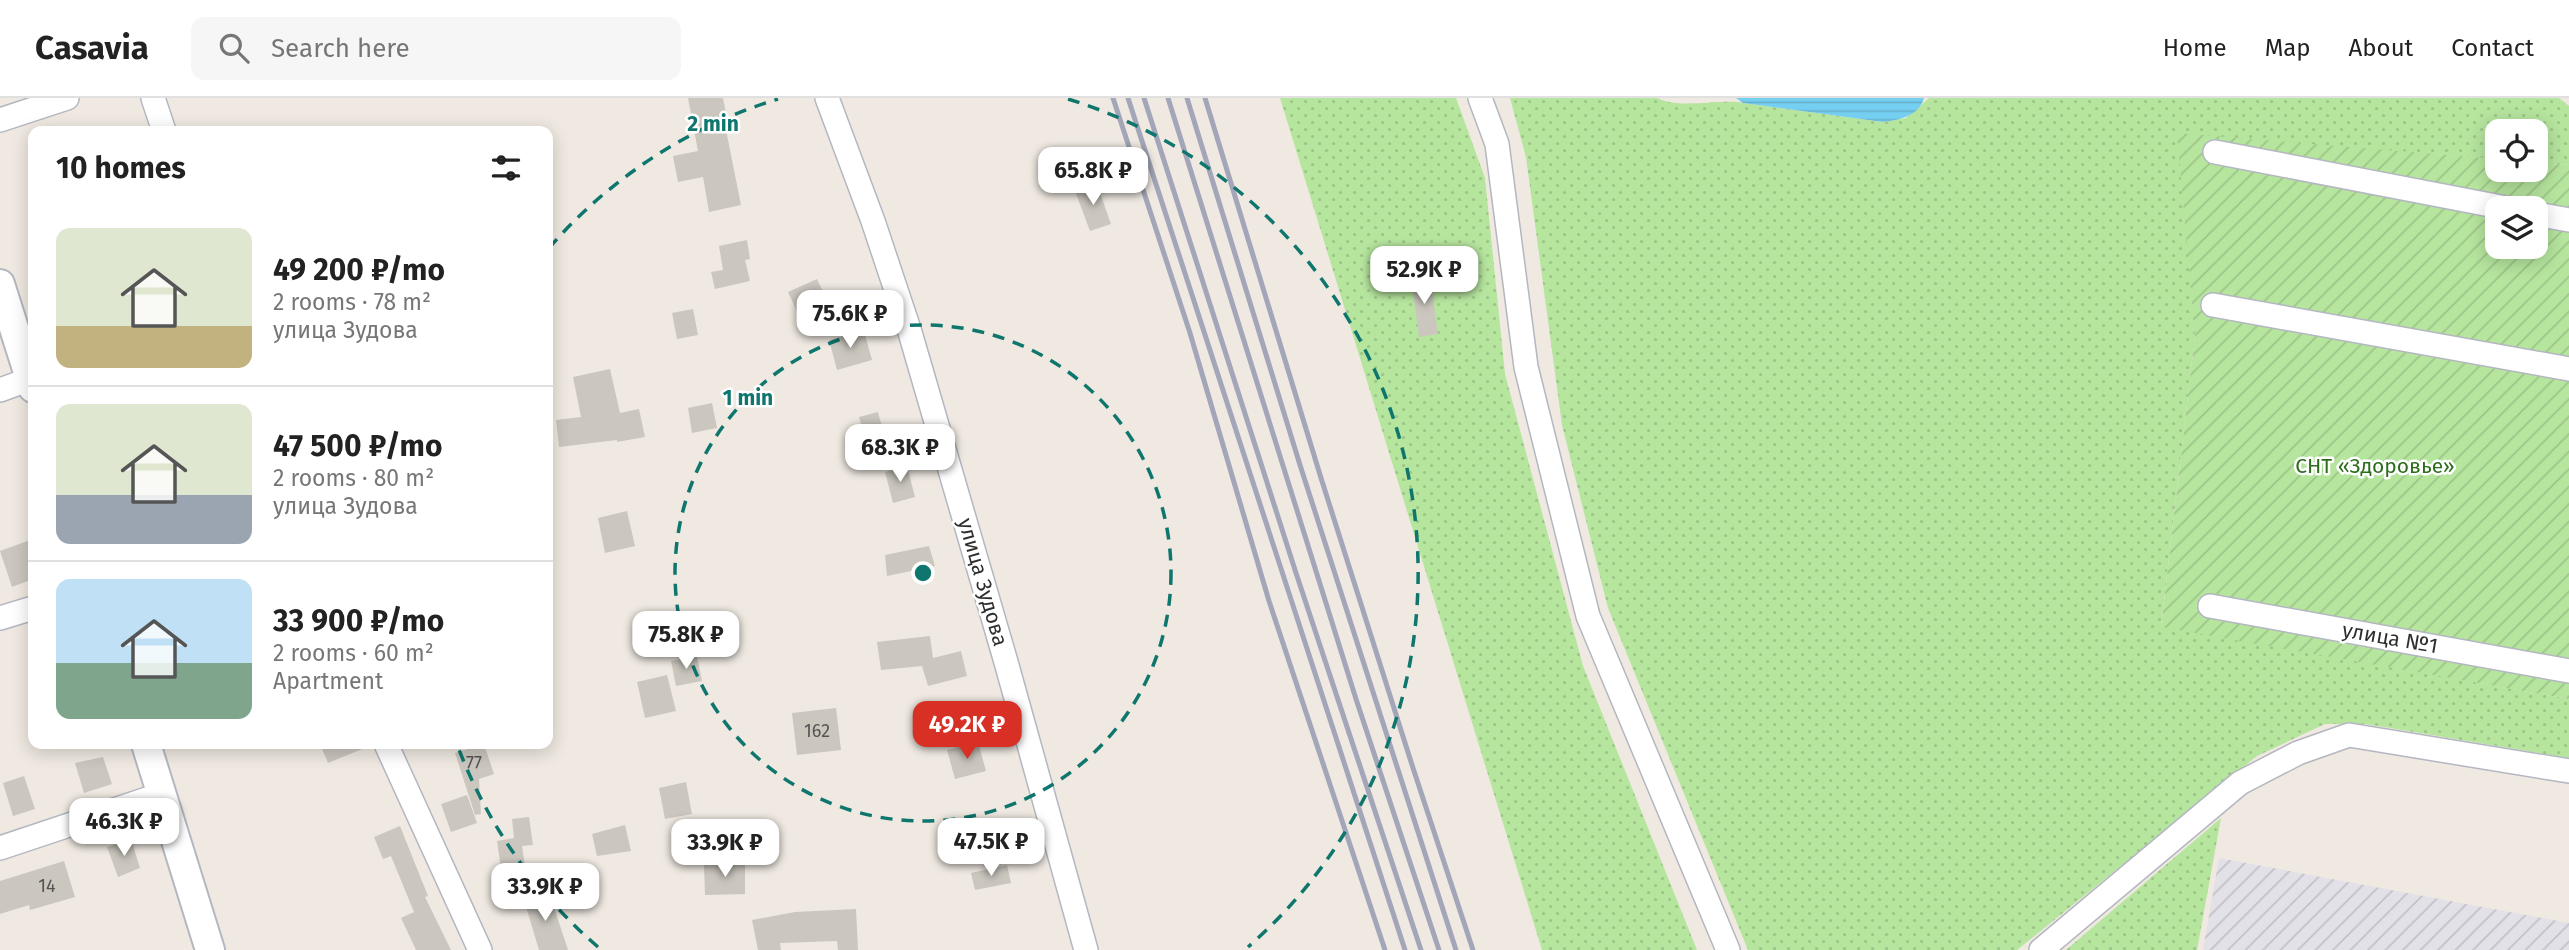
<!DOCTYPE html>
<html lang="en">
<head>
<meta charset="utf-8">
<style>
	body { margin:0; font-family:"Fira Sans",sans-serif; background:#f6f6f6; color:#222; height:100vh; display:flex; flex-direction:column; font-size:26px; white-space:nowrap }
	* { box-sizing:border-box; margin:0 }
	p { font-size:23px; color:#767676 }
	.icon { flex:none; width:38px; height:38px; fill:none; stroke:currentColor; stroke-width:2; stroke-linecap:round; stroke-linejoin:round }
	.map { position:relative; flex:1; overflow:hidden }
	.sheet { position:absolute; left:28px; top:28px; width:525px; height:623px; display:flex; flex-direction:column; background:#fff; border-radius:14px; box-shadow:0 4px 18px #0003 }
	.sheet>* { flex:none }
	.controls { position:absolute; left:2485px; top:21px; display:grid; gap:14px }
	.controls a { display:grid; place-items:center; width:63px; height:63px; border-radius:14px; background:#fff; box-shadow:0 4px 18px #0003; font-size:35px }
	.price { position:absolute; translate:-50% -60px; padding:0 16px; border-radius:14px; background:#fff; color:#222; font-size:23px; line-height:46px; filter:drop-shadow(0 2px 4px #0008) }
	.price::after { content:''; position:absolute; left:50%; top:42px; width:21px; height:16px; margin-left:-10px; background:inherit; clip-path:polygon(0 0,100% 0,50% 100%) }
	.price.current { background:#d93025; color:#fff }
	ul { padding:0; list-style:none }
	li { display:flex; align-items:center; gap:21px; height:175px; padding:0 28px }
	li+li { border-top:2px solid #e0e0e0 }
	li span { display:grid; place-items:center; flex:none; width:196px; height:140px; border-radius:14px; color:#555 }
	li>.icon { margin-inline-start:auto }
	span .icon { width:84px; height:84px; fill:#fffc; stroke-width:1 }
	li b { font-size:30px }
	h2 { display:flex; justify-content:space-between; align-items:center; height:84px; padding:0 28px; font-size:30px }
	header { display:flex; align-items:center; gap:42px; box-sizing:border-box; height:98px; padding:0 35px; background:#fff; border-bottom:2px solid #e0e0e0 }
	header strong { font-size:33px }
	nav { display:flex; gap:38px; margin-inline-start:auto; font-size:24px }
	.search { width:490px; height:63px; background:#f6f6f6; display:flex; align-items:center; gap:18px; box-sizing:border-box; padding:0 24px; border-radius:14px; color:#767676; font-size:26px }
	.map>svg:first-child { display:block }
	.industrial { fill:url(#industrial-furrows) }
	.grass { fill:url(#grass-dots) }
	.garden { fill:url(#garden-furrows); fill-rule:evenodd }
	.water { fill:url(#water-rules) }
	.building { fill:#cbc7bf }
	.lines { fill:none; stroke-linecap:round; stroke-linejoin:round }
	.minor-casing { stroke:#b4b7c1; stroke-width:26 }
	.tertiary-casing { stroke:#b4b7c1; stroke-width:32 }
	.minor { stroke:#fff; stroke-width:23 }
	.tertiary { stroke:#fff; stroke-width:28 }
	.rail { stroke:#a3a6b8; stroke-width:5 }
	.ring { fill:none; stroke:#0f766e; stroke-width:3.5; stroke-dasharray:12 9 }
	.labels { text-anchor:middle; stroke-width:5; stroke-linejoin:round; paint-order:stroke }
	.number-label { font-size:18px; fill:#555452 }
	.park-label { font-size:21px; fill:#2c6e1b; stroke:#fff }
	.street-label { font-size:21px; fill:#2e2e2e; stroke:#fff }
	.centre { fill:#0f766e; stroke:#fff; stroke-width:3.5 }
	.ring-label { font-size:21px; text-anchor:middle; font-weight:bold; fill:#0f766e; stroke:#fff; stroke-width:5; stroke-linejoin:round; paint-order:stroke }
</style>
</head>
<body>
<header>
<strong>Casavia</strong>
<div class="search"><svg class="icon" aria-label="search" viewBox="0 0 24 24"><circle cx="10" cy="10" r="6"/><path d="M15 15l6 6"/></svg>Search here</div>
<nav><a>Home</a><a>Map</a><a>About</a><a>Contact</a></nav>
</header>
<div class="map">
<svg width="2569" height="852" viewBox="0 0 2569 852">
	<defs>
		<pattern id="industrial-furrows" width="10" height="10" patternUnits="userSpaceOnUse" patternTransform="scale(1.75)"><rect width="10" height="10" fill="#e3e1e8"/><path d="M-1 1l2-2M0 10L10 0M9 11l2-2" fill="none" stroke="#c3c1c7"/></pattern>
		<pattern id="grass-dots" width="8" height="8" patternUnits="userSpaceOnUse" patternTransform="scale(1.75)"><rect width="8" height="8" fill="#b6e59e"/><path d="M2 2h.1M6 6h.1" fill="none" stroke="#9dc588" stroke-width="1.8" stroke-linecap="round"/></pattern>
		<pattern id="garden-furrows" width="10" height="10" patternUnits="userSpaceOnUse" patternTransform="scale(1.75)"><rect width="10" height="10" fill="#b6e59e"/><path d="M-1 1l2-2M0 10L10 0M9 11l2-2" fill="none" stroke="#9dc588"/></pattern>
		<pattern id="water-rules" width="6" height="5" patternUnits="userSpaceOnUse" patternTransform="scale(1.75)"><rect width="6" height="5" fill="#75cff0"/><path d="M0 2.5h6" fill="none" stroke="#66b2ce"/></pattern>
	</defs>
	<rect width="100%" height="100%" fill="#efe9e1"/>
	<!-- industrial -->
	<path class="industrial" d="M2219,760L2569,825V852H2203Z"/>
	<!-- grass -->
	<path class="grass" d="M1280,0H1456L1485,80L1505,276L1583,568L1697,852H1542Z
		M1510,0H1657C1683,12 1717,0 1743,5L1883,24L1906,20L1929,0H2559L2569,8V67L2536,65V33H2497V61L2187,37L2195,237L2161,528L2569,601V660L2366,626H2325L2257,658L2017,852H1748L1608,510L1562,327L1526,59Z
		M2221,720L2197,852H2066Z"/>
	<!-- garden -->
	<path class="garden" d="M2177,35L2497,61V72H2536V65L2569,67V601L2161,529L2195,237ZM2497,110H2536V149H2497Z"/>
	<!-- water -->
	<path class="water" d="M1736,0H1924C1919,18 1899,22 1883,24L1743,5Z"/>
	<!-- building -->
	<path class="building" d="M688,0H723L728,26L725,27L741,107L709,114L703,79L678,84L673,58L698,53Z
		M1097,86L1111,126L1090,133L1075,93Z
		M747,142L750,161L745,162L750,183L715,191L711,174L723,172L719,148Z
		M1430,177L1438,236L1419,239L1411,179Z
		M817,181L829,206L800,220L788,194Z
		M693,211L698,237L677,241L672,215Z
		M864,233L872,262L837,272L829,242Z
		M610,271L620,315L639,311L645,339L617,344V342L559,349L556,322L581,319L573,279Z
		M712,305L717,330L692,335L688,310Z
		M878,314L885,340L866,345L859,319Z
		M907,368L915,399L893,405L885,374Z
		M627,413L635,448L605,455L598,420Z
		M33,441V481L12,489L0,453Z
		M929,448L935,468L887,478L885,457Z
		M930,538L933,560L961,553L967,578L928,588L922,568L881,572L877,544Z
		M697,559L702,583L676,588L671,563Z
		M667,577L676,613L645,620L637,584Z
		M836,610L841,652L797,657L792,615Z
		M978,644L986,673L955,681L947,652Z
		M320,646H372V647L328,665Z
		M484,646L494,676L479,681L481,716L475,717L455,655Z
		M103,659L112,686L84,695L75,665Z
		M24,678L35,711L13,718L3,685Z
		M686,684L692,716L665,721L659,690Z
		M467,697L477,725L451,734L441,706Z
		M529,719L533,747L522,748L525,768L501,771L497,743L514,740L512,721Z
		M625,727L631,753L597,758L592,736Z
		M991,727L993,742L956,746L954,731Z
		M400,728L428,798L425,799L451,852H416L401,820L414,814L391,758L383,761L374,739Z
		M131,741L140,770L118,779L107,749Z
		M64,763L75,799L30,812L29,807L0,816V783Z
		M745,765V796L705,797L704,766Z
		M1007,767L1011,785L975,792L971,775Z
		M549,794L568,852H539L524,802Z
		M856,811L858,852H838L837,843L780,845L781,852H758L752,822L795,814Z"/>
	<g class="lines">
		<defs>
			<path id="minor" d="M153,0L164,33
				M827,0L873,123L909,231L1006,564L1086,852
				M1480,0L1497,46L1526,269L1588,518L1728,852
				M0,22L67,0
				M2215,54L2506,110
				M2536,116L2569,122
				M2213,207L2569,271
				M0,292L30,281
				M2210,508L2569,573
				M0,520L33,510
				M386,646L480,852
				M0,750L162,696
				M2041,852L2240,685L2298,655L2349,637L2569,673"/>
			<path id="tertiary" d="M0,186L33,290
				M146,646L210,852"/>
		</defs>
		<!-- minor casing -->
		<use href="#minor" class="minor-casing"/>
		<!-- tertiary casing -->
		<use href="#tertiary" class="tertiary-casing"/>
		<!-- minor -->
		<use href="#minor" class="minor"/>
		<!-- tertiary -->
		<use href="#tertiary" class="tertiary"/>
		<!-- rail -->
		<path class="rail" d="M1113,0L1190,235L1269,503L1385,852
			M1128,0L1405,852
			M1144,0L1296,475L1421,852
			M1168,0L1356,601L1439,852
			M1187,0L1300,367L1456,852
			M1205,0L1321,380L1413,670L1473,852"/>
	</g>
	<!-- distance rings -->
	<g class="ring">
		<circle cx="923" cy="475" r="248"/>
		<path d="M598 849A496 496 0 0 1 458 649M549 150A496 496 0 0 1 778 1M1068 1A496 496 0 0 1 1248 849"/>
	</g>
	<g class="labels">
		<!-- number labels -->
		<g class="number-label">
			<text x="817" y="639">162</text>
			<text x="474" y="671">77</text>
			<text x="47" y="794">14</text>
		</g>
		<!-- park labels -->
		<g class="park-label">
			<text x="2375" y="375">СНТ «Здоровье»</text>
		</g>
		<!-- street labels -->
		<g class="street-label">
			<text transform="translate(983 484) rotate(74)" y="7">улица Зудова</text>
			<text transform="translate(2390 540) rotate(10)" y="7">улица №1</text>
		</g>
	</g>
	<circle cx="923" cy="475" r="10" class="centre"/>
	<g class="ring-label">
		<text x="713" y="33">2 min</text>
		<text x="748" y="307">1 min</text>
	</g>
</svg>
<div class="controls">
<a><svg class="icon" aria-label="locate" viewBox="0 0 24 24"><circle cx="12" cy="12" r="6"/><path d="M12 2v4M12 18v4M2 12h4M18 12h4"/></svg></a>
<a><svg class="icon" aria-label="layers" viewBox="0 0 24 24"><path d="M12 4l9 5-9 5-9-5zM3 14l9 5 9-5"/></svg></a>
</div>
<b class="price" style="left:1093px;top:109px">65.8K ₽</b>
<b class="price" style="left:1424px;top:208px">52.9K ₽</b>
<b class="price" style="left:850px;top:252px">75.6K ₽</b>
<b class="price" style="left:900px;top:386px">68.3K ₽</b>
<b class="price" style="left:686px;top:573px">75.8K ₽</b>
<b class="price current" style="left:967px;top:663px">49.2K ₽</b>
<b class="price" style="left:124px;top:760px">46.3K ₽</b>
<b class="price" style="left:991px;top:780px">47.5K ₽</b>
<b class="price" style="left:725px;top:781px">33.9K ₽</b>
<b class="price" style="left:545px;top:825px">33.9K ₽</b>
<section class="sheet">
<h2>10 homes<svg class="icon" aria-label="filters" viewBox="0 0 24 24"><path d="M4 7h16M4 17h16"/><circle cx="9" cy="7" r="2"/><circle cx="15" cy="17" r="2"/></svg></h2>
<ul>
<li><span style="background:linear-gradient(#dfe7d0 70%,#c2b280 0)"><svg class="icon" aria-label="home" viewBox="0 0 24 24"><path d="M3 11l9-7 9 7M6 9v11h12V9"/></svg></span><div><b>49 200 ₽/mo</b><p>2 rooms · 78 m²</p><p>улица Зудова</p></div></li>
<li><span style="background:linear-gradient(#dfe7d0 65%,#9aa5b1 0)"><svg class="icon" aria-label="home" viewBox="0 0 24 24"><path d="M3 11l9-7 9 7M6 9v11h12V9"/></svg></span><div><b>47 500 ₽/mo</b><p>2 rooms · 80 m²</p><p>улица Зудова</p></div></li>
<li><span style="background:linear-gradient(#bfe0f5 60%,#7fa58c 0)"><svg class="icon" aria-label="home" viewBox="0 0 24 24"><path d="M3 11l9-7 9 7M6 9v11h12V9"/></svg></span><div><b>33 900 ₽/mo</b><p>2 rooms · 60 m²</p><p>Apartment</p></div></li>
</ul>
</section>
</div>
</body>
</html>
